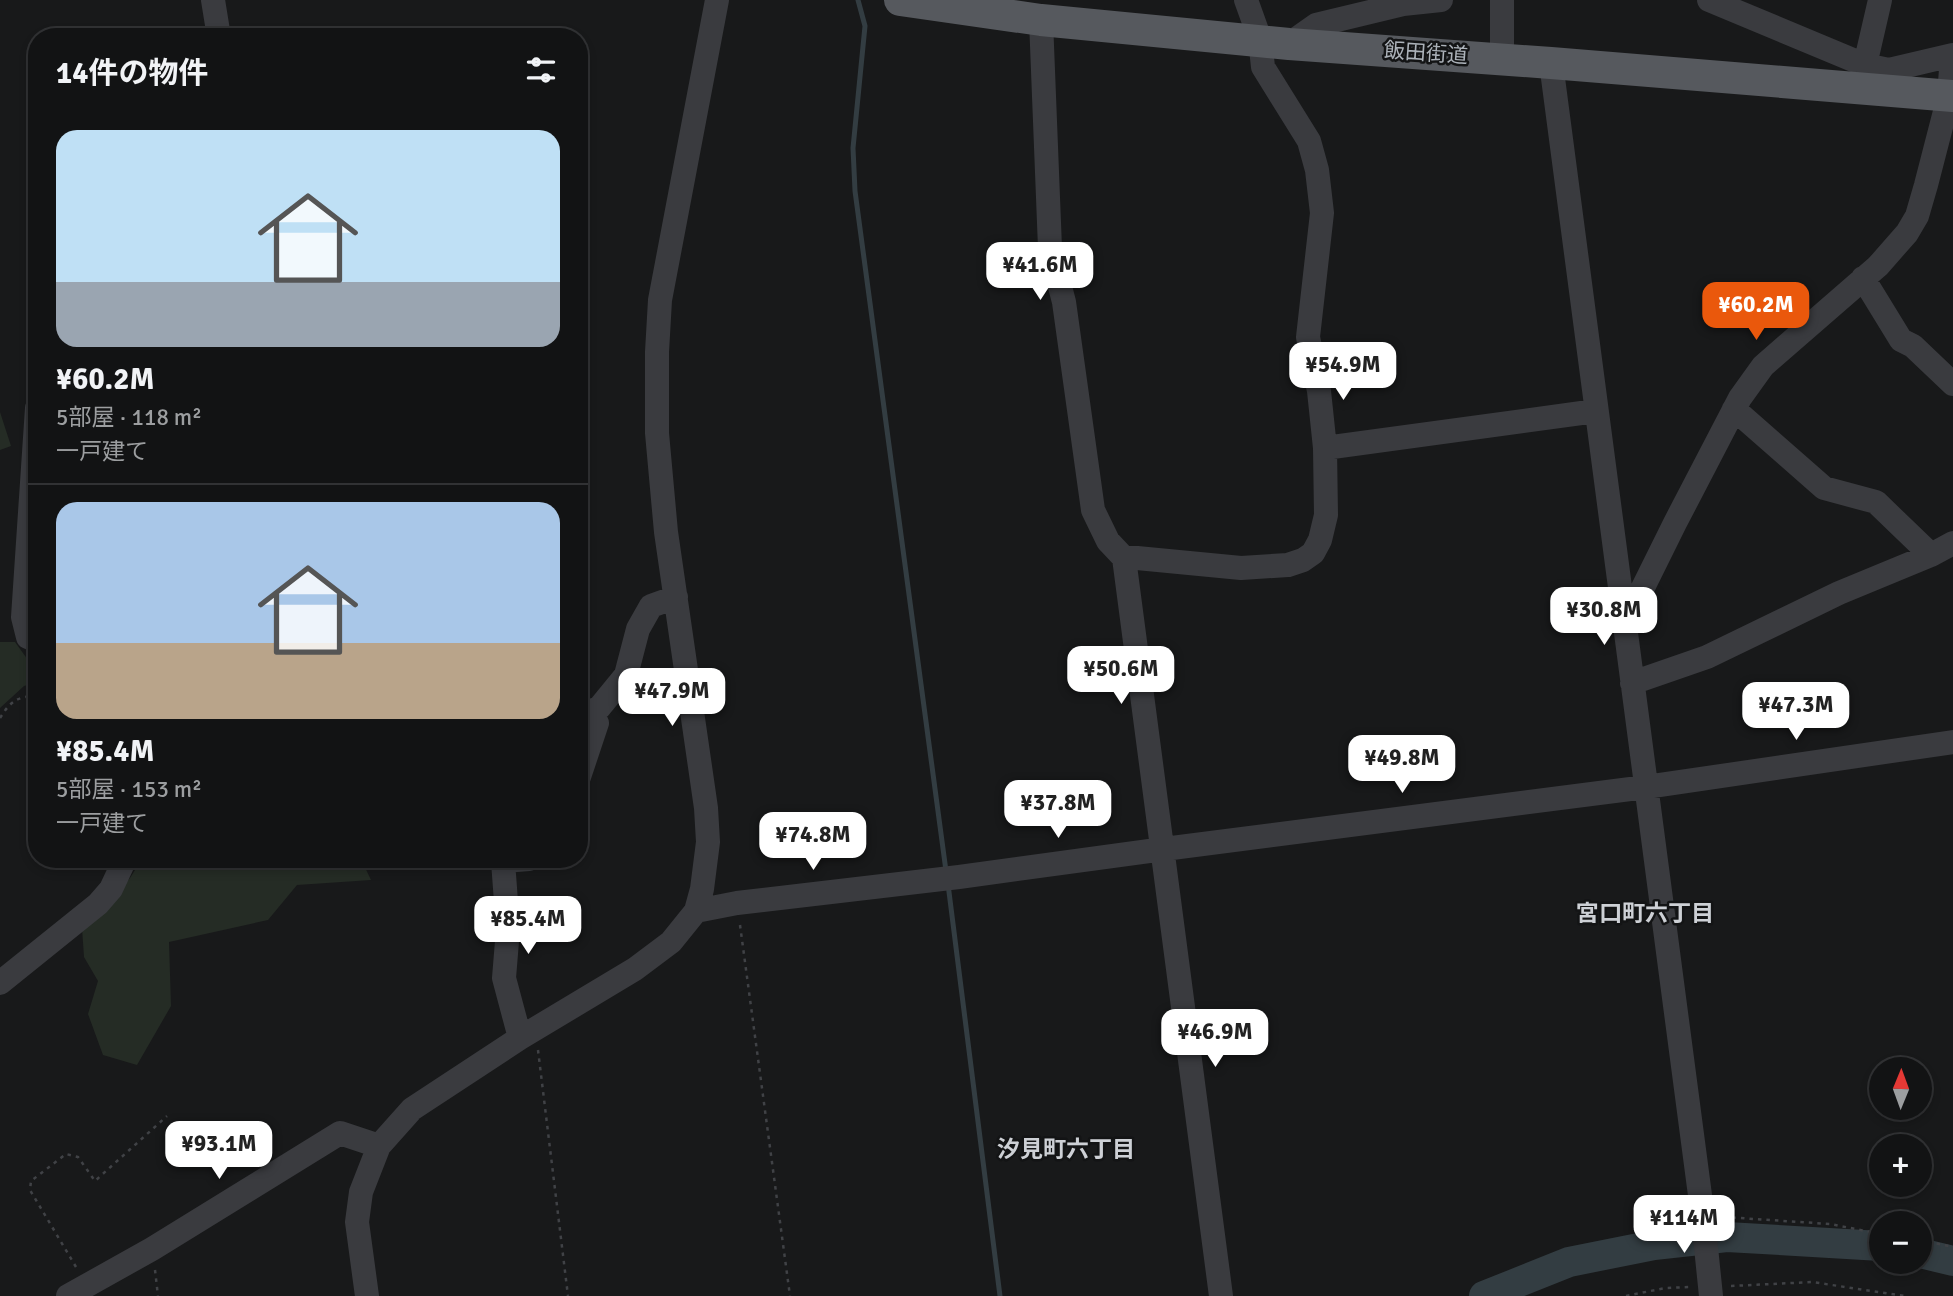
<!DOCTYPE html>
<html lang="ja">
<head>
<meta charset="utf-8">
<style>
	body { margin:0; font-family:Signika,"Noto Sans JP",sans-serif; background:#1f2022; color:#f1f3f6; height:100vh; display:flex; flex-direction:column; font-size:26px; white-space:nowrap }
	* { box-sizing:border-box; margin:0 }
	p { font-size:23px; color:#9c9ea0 }
	.icon { flex:none; width:38px; height:38px; fill:none; stroke:currentColor; stroke-width:2; stroke-linecap:round; stroke-linejoin:round }
	.map { position:relative; flex:1; overflow:hidden }
	.panel { position:absolute; left:28px; top:28px; width:560px; height:840px; display:flex; flex-direction:column; background:#121314; border-radius:28px; box-shadow:0 4px 10px #0003,0 0 0 2px #313234 }
	.panel>* { flex:none }
	.needle { width:46px; rotate:1deg }
	.controls { position:absolute; left:1869px; top:1057px; display:grid; gap:14px }
	.controls a { display:grid; place-items:center; width:63px; height:63px; border-radius:50%; background:#121314; box-shadow:0 4px 10px #0003,0 0 0 2px #313234; font-size:35px }
	.price { position:absolute; translate:-50% -60px; padding:0 16px; border-radius:14px; background:#fff; color:#222; font-size:23px; line-height:46px; filter:drop-shadow(0 2px 4px #0008) }
	.price::after { content:''; position:absolute; left:50%; top:42px; width:21px; height:16px; margin-left:-10px; background:inherit; clip-path:polygon(0 0,100% 0,50% 100%) }
	.price.current { background:#ea580c; color:#fff }
	ul { padding:0; list-style:none }
	li { display:grid; align-content:center; gap:14px; height:371px; padding:0 28px }
	li+li { border-top:2px solid #313234 }
	li span { display:grid; place-items:center; height:217px; border-radius:21px; color:#555 }
	li>.icon { margin-inline-start:auto }
	span .icon { width:126px; height:126px; fill:#fffc; stroke-width:1 }
	li b { font-size:30px }
	h2 { display:flex; justify-content:space-between; align-items:center; height:84px; padding:0 28px; font-size:30px }
	.map>svg:first-child { display:block }
	.green { fill:#252c25 }
	.lines { fill:none; stroke-linecap:round; stroke-linejoin:round }
	.stream { stroke:#333d42; stroke-width:5 }
	.river { stroke:#333d42; stroke-width:30 }
	.path { stroke:#404246; stroke-width:2.5; stroke-dasharray:3.5 5; stroke-linecap:butt }
	.minor { stroke:#3a3b3f; stroke-width:24 }
	.major { stroke:#56595e; stroke-width:32 }
	.labels { text-anchor:middle; stroke-width:5; stroke-linejoin:round; paint-order:stroke }
	.street-label { font-size:21px; fill:#acb2b9; stroke:#131415 }
	.neighbourhood-label { font-size:23px; font-weight:bold; fill:#cdd0d5; stroke:#131415 }
</style>
</head>
<body>
<div class="map">
<svg width="1953" height="1296" viewBox="0 0 1953 1296">
	<rect width="100%" height="100%" fill="#18191a"/>
	<!-- green -->
	<path class="green" d="M0,412L11,446L0,450Z
		M0,642H15L33,667L37,669V682L24,686L0,708Z
		M142,859H361L371,880L297,885L268,920L169,942L171,1006L137,1065L103,1055L88,1014L98,981L84,957L82,928L130,878Z"/>
	<g class="lines">
		<!-- stream -->
		<path class="stream" d="M858,0L865,26L853,148L855,191L946,871
			M948,884L1000,1296"/>
		<!-- river -->
		<path class="river" d="M1920,1253L1953,1261
			M1484,1296L1569,1262L1654,1245L1727,1237L1881,1246"/>
		<!-- path -->
		<path class="path" d="M0,718C10,702 17,696 37,696
			M740,925L790,1296
			M538,1050L568,1296
			M1724,1217L1830,1224L1881,1234
			M1920,1240L1953,1247
			M76,1267L30,1190L31,1181L66,1154L78,1157L95,1181L167,1116
			M155,1270L158,1296
			M1731,1286L1812,1282L1905,1296
			M1626,1296L1665,1288L1690,1287"/>
		<!-- minor -->
		<path class="minor" d="M213,0L219,37
			M1709,0L1865,65L1889,70L1953,55
			M1041,20L1050,248L1064,302L1093,510L1108,541L1124,558L1221,1296
			M1289,44L1316,25L1403,4L1441,0
			M1502,59V0
			M1551,63L1703,1218L1711,1296
			M1865,65L1880,0
			M1863,278L1901,340L1913,346L1953,384
			M37,408L23,617L28,637L37,641
			M1734,409L1824,488L1876,502L1931,555
			M1325,448L1596,411
			M1124,558H1137L1241,568L1288,565L1303,560L1313,553L1320,540L1326,515L1325,448L1319,391L1308,337L1322,213L1317,170L1309,141L1263,67L1260,39L1246,0
			M1624,626L1675,523L1740,398L1763,366L1878,266L1907,233L1917,216L1926,185L1949,96L1952,56
			M1632,683L1707,657L1839,593L1931,555L1953,543
			M579,716L599,708L626,675L638,629L651,606L676,597
			M579,777L597,723L590,711
			M696,911L737,903L959,877L1164,849L1646,787L1953,742
			M0,983L98,904L111,889L125,859
			M520,1038L504,978L508,929L503,861L529,859
			M68,1296L152,1249L340,1133L379,1146
			M367,1296L357,1222L361,1192L379,1146L412,1109L520,1038L635,969L671,942L696,911L702,889L708,842L706,808L666,532L657,433V352L660,300L717,0"/>
		<!-- major -->
		<path class="major" d="M900,0L1041,20L1289,44L1551,63L1953,96"/>
	</g>
	<g class="labels">
		<!-- street labels -->
		<g class="street-label">
			<text transform="translate(1426 53) rotate(4)" y="7">飯田街道</text>
		</g>
		<!-- neighbourhood labels -->
		<g class="neighbourhood-label">
			<text x="1645" y="921">宮口町六丁目</text>
			<text x="1066" y="1157">汐見町六丁目</text>
		</g>
	</g>
</svg>
<div class="controls">
<a><svg class="needle" viewBox="-14 -14 28 28"><path d="M0-13l5 13h-10z" fill="#e53935"/><path d="M0 13l5-13h-10z" fill="#9c9ea0"/></svg></a>
<a>+</a>
<a>−</a>
</div>
<b class="price" style="left:1040px;top:302px">¥41.6M</b>
<b class="price current" style="left:1756px;top:342px">¥60.2M</b>
<b class="price" style="left:1343px;top:402px">¥54.9M</b>
<b class="price" style="left:1604px;top:647px">¥30.8M</b>
<b class="price" style="left:1121px;top:706px">¥50.6M</b>
<b class="price" style="left:672px;top:728px">¥47.9M</b>
<b class="price" style="left:1796px;top:742px">¥47.3M</b>
<b class="price" style="left:1402px;top:795px">¥49.8M</b>
<b class="price" style="left:1058px;top:840px">¥37.8M</b>
<b class="price" style="left:813px;top:872px">¥74.8M</b>
<b class="price" style="left:528px;top:956px">¥85.4M</b>
<b class="price" style="left:1215px;top:1069px">¥46.9M</b>
<b class="price" style="left:219px;top:1181px">¥93.1M</b>
<b class="price" style="left:1684px;top:1255px">¥114M</b>
<section class="panel">
<h2>14件の物件<svg class="icon" aria-label="filters" viewBox="0 0 24 24"><path d="M4 7h16M4 17h16"/><circle cx="9" cy="7" r="2"/><circle cx="15" cy="17" r="2"/></svg></h2>
<ul>
<li><span style="background:linear-gradient(#bfe0f5 70%,#9aa5b1 0)"><svg class="icon" aria-label="home" viewBox="0 0 24 24"><path d="M3 11l9-7 9 7M6 9v11h12V9"/></svg></span><div><b>¥60.2M</b><p>5部屋 · 118 m²</p><p>一戸建て</p></div></li>
<li><span style="background:linear-gradient(#a9c7e8 65%,#b9a48a 0)"><svg class="icon" aria-label="home" viewBox="0 0 24 24"><path d="M3 11l9-7 9 7M6 9v11h12V9"/></svg></span><div><b>¥85.4M</b><p>5部屋 · 153 m²</p><p>一戸建て</p></div></li>
</ul>
</section>
</div>
</body>
</html>
